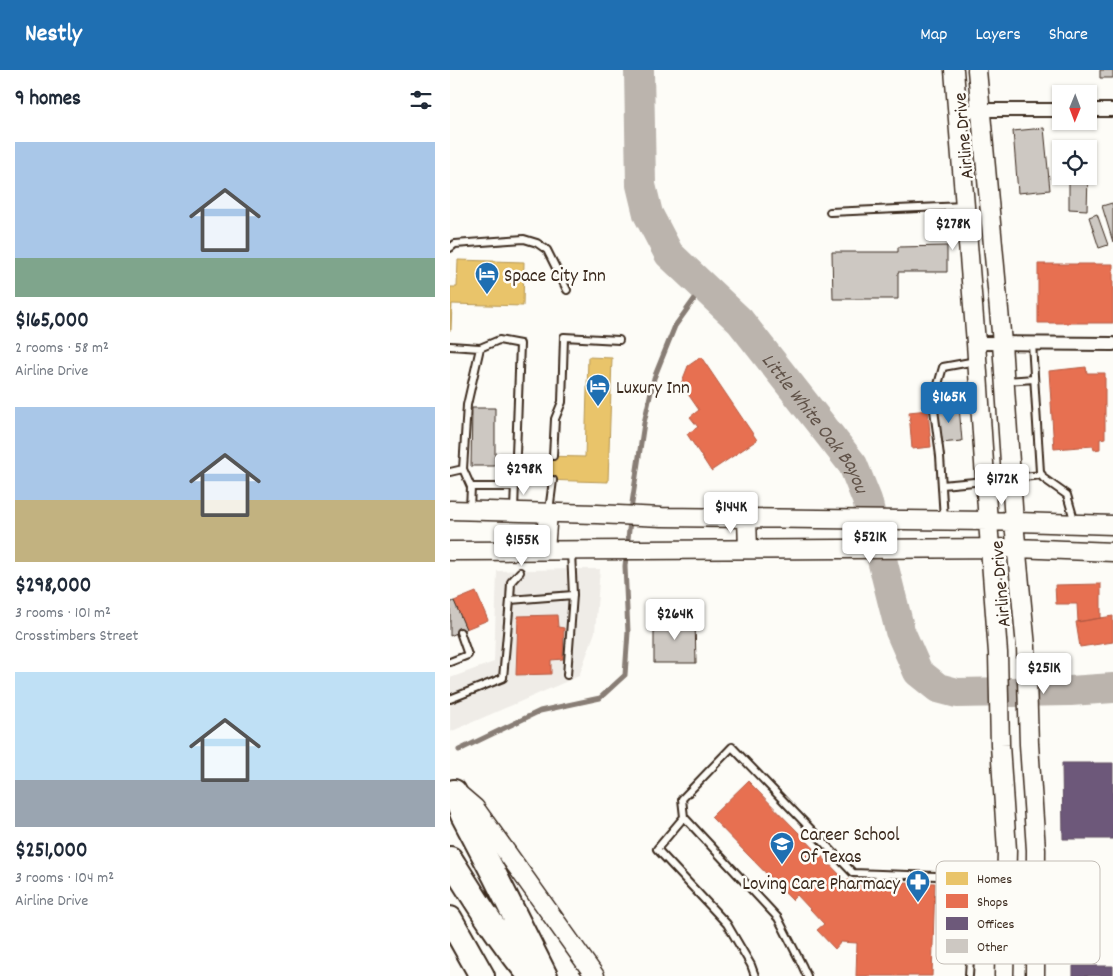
<!DOCTYPE html>
<html lang="en">
<head>
<meta charset="utf-8">
<style>
	body { margin:0; font-family:Dekko,sans-serif; background:#f6f6f7; color:#1f2937; height:100vh; display:flex; flex-direction:column; font-size:19px; white-space:nowrap }
	* { box-sizing:border-box; margin:0 }
	p { font-size:16px; color:#747a83 }
	.icon { flex:none; width:28px; height:28px; fill:none; stroke:currentColor; stroke-width:2; stroke-linecap:round; stroke-linejoin:round }
	.map { position:relative; flex:1; overflow:hidden }
	.details { display:flex; flex-direction:column; background:#fff; width:450px }
	.details>* { flex:none }
	.needle { width:32px; rotate:181deg }
	.buttons { position:absolute; left:602px; top:15px; display:grid; gap:10px }
	.buttons a { display:grid; place-items:center; width:45px; height:45px; border-radius:0px; background:#fff; box-shadow:0 1px 4px #0004; font-size:25px }
	.price { position:absolute; translate:-50% -42px; padding:0 11px; border-radius:5px; background:#fff; color:#222; font-size:16px; line-height:32px; filter:drop-shadow(0 1px 2px #0008) }
	.price::after { content:''; position:absolute; left:50%; top:30px; width:15px; height:11px; margin-left:-8px; background:inherit; clip-path:polygon(0 0,100% 0,50% 100%) }
	.price.active { background:#1f6fb2; color:#fff }
	ul { padding:0; list-style:none }
	li { display:grid; align-content:center; gap:10px; height:265px; padding:0 15px }
	li span { display:grid; place-items:center; height:155px; border-radius:0px; color:#555 }
	li>.icon { margin-inline-start:auto }
	span .icon { width:90px; height:90px; fill:#fffc; stroke-width:1 }
	li b { font-size:21px }
	h2 { display:flex; justify-content:space-between; align-items:center; height:60px; padding:0 15px; font-size:21px }
	header { display:flex; align-items:center; gap:30px; box-sizing:border-box; height:70px; padding:0 25px; background:#1f6fb2; color:#fff }
	header strong { font-size:24px }
	nav { display:flex; gap:28px; margin-inline-start:auto; font-size:18px }
	main { display:flex; flex:1; min-height:0 }
	.map>svg:first-child { display:block }
	.built { fill:#efece7 }
	.homes { fill:#e9c46a; stroke:#b59653 }
	.shops { fill:#e76f51; stroke:#b35a42 }
	.offices { fill:#6d597a; stroke:#5e4b5e }
	.lines { fill:none; stroke-linecap:round; stroke-linejoin:round }
	.stream { stroke:#887d74; stroke-width:5 }
	.river { stroke:#bbb4ad; stroke-width:30 }
	.building { fill:#cdc8c2; stroke:#3b2a1e }
	.service-casing { stroke:#3b2a1e; stroke-width:10 }
	.minor-casing { stroke:#3b2a1e; stroke-width:16 }
	.secondary-casing { stroke:#3b2a1e; stroke-width:21 }
	.motorway-casing { stroke:#3b2a1e; stroke-width:28 }
	.service { stroke:#fdfcf7; stroke-width:6 }
	.minor { stroke:#fdfcf7; stroke-width:12 }
	.secondary { stroke:#fdfcf7; stroke-width:18 }
	.motorway { stroke:#fdfcf7; stroke-width:24 }
	.labels { text-anchor:middle; stroke-width:5; stroke-linejoin:round; paint-order:stroke }
	.street-label { font-size:19px; fill:#3b2a1e; stroke:#fdfcf7 }
	.poi-label { font-size:19px; fill:#3b2a1e; stroke:#fdfcf7; text-anchor:start }
	.water-label { font-size:20px; font-style:italic; fill:#615349; stroke:#fdfcf7 }
	.key { fill:#fdfcf7; stroke:#c3bdb6; stroke-width:1 }
	.key-label { font-size:14px; fill:#3b2a1e }
</style>
</head>
<body>
<header>
<strong>Nestly</strong>
<nav><a>Map</a><a>Layers</a><a>Share</a></nav>
</header>
<main>
<section class="details">
<h2>9 homes<svg class="icon" aria-label="filters" viewBox="0 0 24 24"><path d="M4 7h16M4 17h16"/><circle cx="9" cy="7" r="2"/><circle cx="15" cy="17" r="2"/></svg></h2>
<ul>
<li><span style="background:linear-gradient(#a9c7e8 75%,#7fa58c 0)"><svg class="icon" aria-label="home" viewBox="0 0 24 24"><path d="M3 11l9-7 9 7M6 9v11h12V9"/></svg></span><div><b>$165,000</b><p>2 rooms · 58 m²</p><p>Airline Drive</p></div></li>
<li><span style="background:linear-gradient(#a9c7e8 60%,#c2b280 0)"><svg class="icon" aria-label="home" viewBox="0 0 24 24"><path d="M3 11l9-7 9 7M6 9v11h12V9"/></svg></span><div><b>$298,000</b><p>3 rooms · 101 m²</p><p>Crosstimbers Street</p></div></li>
<li><span style="background:linear-gradient(#bfe0f5 70%,#9aa5b1 0)"><svg class="icon" aria-label="home" viewBox="0 0 24 24"><path d="M3 11l9-7 9 7M6 9v11h12V9"/></svg></span><div><b>$251,000</b><p>3 rooms · 104 m²</p><p>Airline Drive</p></div></li>
</ul>
</section>
<div class="map">
<svg width="663" height="906" viewBox="0 0 663 906">
	<rect width="100%" height="100%" fill="#fdfcf7"/>
	<filter id="ink" filterUnits="userSpaceOnUse"><feTurbulence type="fractalNoise" baseFrequency=".02" numOctaves="2"/><feDisplacementMap in="SourceGraphic" scale="10" xChannelSelector="R" yChannelSelector="G"/><feConvolveMatrix kernelMatrix="1 2 1 2 8 2 1 2 1" color-interpolation-filters="sRGB"/></filter>
	<g filter="url(#ink)">
		<!-- built -->
		<path class="built" d="M122,499H150L145,562L129,606L0,662V608L44,592L47,501Z"/>
		<!-- homes -->
		<path class="homes" d="M8,190L74,192L73,236L2,234L1,260H0V217H7Z
			M138,287L162,288L158,412L92,410L93,386L135,387Z"/>
		<!-- shops -->
		<path class="shops" d="M588,194H663V253H588Z
			M251,287L307,370L261,401L237,364L248,357L240,347L249,340L231,314L238,296Z
			M636,297L637,303H655V368L650,369V379L644,380L643,376L604,379L599,301Z
			M478,340L481,377L462,379L459,342Z
			M651,514V548L628,552L627,534H606L605,515Z
			M26,522L38,550L16,559L4,531Z
			M107,545L108,557L114,558L113,589L101,590V604L66,605L68,546Z
			M663,546V572L630,577L626,552Z
			M298,711L395,810L485,813L482,906H406L407,873L391,872L385,879L367,860L374,854L347,825L342,830L261,747Z"/>
		<!-- offices -->
		<path class="offices" d="M612,693H663V769H613Z
			M623,896H663V906H623Z"/>
		<g class="lines">
			<!-- stream -->
			<path class="stream" d="M9,680L90,641L150,628L175,605L178,562L175,496L182,433L194,353L204,308L225,256L253,217"/>
			<!-- river -->
			<path class="river" id="s1" d="M189,0L191,115L198,144L219,184L290,251L403,395L417,430L450,561L468,602L488,618L507,623L620,621L663,618"/>
		</g>
		<!-- building -->
		<path class="building" d="M650,0H663V8H650Z
			M594,58L600,120L568,123L563,61Z
			M619,106H638L637,140L619,139Z
			M662,133L663,137V172L652,136Z
			M647,144L658,175L649,178L639,147Z
			M497,176V202H448V229H383L382,182H448V177Z
			M509,336L512,371L490,373L487,337Z
			M22,338H45V396H21Z
			M4,531L16,559L0,566V533Z
			M207,549H245L246,593H204V553H207Z"/>
		<g class="lines">
			<defs>
				<path id="service" d="M380,142L514,136
					M0,178L5,174L74,169L87,173L97,180L117,220
					M582,273L590,402L593,408L617,425L625,453
					M0,276L30,278L49,270L70,274L64,440
					M556,311L584,309
					M485,325L529,324
					M103,386L105,349L112,332L114,267L169,270
					M0,402L13,399
					M563,408L592,405
					M492,415L535,411
					M21,417H64
					M20,438L21,417L13,399L17,335L30,278
					M99,441L103,410
					M494,449L490,386L483,332L493,297L526,291
					M121,482L123,525
					M60,530L61,512L70,502
					M0,592L18,585L10,562
					M0,629L53,608L60,530L123,525L117,605
					M234,747L232,729L282,677L403,803L514,807L521,870
					M305,906L301,895L277,854L207,779L234,747L328,848L352,895L357,906
					M519,906L521,870L554,867"/>
				<path id="minor" d="M639,40H663
					M507,43L530,40H611
					M526,273L663,274"/>
				<path id="secondary" d="M504,0L526,273L537,438L548,583L550,675L557,780L554,906
					M527,0L552,273L564,452L576,577L579,674L586,780L585,906
					M0,440L147,444L212,447L538,451L663,455
					M297,448L298,479
					M95,480L98,443
					M0,481L567,478L663,482
					M4,720L25,738L145,906"/>
				<path id="motorway" d="M4,722L13,745L45,806L95,906
					M0,789C25,829 50,870 81,906
					M0,849L32,906"/>
			</defs>
			<!-- service casing -->
			<use href="#service" class="service-casing"/>
			<!-- minor casing -->
			<use href="#minor" class="minor-casing"/>
			<!-- secondary casing -->
			<use href="#secondary" class="secondary-casing"/>
			<!-- motorway casing -->
			<use href="#motorway" class="motorway-casing"/>
			<!-- service -->
			<use href="#service" class="service"/>
			<!-- minor -->
			<use href="#minor" class="minor"/>
			<!-- secondary -->
			<use href="#secondary" class="secondary"/>
			<!-- motorway -->
			<use href="#motorway" class="motorway"/>
		</g>
	</g>
	<!-- icons -->
	<defs>
		<symbol id="hotel-pin" viewBox="-11 -11 22 30"><path d="M0 17L-7.5 6A9.5 9.5 0 1 1 7.5 6Z" fill="#1f6fb2" stroke="#fdfcf7"/><path d="M-6-4.5h1.5V1H6V5H4.5V3h-9V5H-6ZM-4 0a1.8 1.8 0 1 1 3.6 0ZM.5 0V-2.5h3Q6-2.5 6 0Z" fill="#fff"/></symbol>
		<symbol id="university-pin" viewBox="-11 -11 22 30"><path d="M0 17L-7.5 6A9.5 9.5 0 1 1 7.5 6Z" fill="#1f6fb2" stroke="#fdfcf7"/><path d="M0-5L7-2L0 1L-7-2ZM-4 1L0 2.5L4 1V4Q0 6-4 4Z" fill="#fff"/></symbol>
		<symbol id="pharmacy-pin" viewBox="-11 -11 22 30"><path d="M0 17L-7.5 6A9.5 9.5 0 1 1 7.5 6Z" fill="#1f6fb2" stroke="#fdfcf7"/><path d="M-2-6h4v4h4v4h-4v4h-4v-4h-4v-4h4Z" fill="#fff"/></symbol>
	</defs>
	<g fill-rule="evenodd">
		<use href="#hotel-pin" x="23" y="190" width="28" height="38"/>
		<use href="#hotel-pin" x="134" y="302" width="28" height="38"/>
		<use href="#university-pin" x="318" y="760" width="28" height="38"/>
		<use href="#pharmacy-pin" x="454" y="798" width="28" height="38"/>
	</g>
	<g class="labels">
		<!-- street labels -->
		<g class="street-label">
			<text transform="translate(512 66) rotate(-95)" y="7">Airline Drive</text>
			<text transform="translate(549 514) rotate(-95)" y="7">Airline Drive</text>
		</g>
		<!-- poi labels -->
		<g class="poi-label">
			<text x="54" y="211">Space City Inn</text>
			<text x="166" y="323">Luxury Inn</text>
			<text x="350" y="770">Career School<tspan x="350" dy="22">Of Texas</tspan></text>
			<text x="450" y="819" text-anchor="end">Loving Care Pharmacy</text>
		</g>
		<!-- water labels -->
		<g class="water-label">
			<text dy="7" stroke="none"><textPath href="#s1" startOffset="415">Little White Oak Bayou</textPath></text>
		</g>
	</g>
	<!-- legend -->
	<rect x="486" y="791" width="164" height="103" rx="8" class="key"/>
	<rect x="496" y="802" width="22" height="13" fill="#e9c46a"/>
	<rect x="496" y="824" width="22" height="14" fill="#e76f51"/>
	<rect x="496" y="847" width="22" height="13" fill="#6d597a"/>
	<rect x="496" y="869" width="22" height="14" fill="#cdc8c2"/>
	<g class="key-label">
		<text x="527" y="813">Homes</text>
		<text x="527" y="836">Shops</text>
		<text x="527" y="858">Offices</text>
		<text x="527" y="881">Other</text>
	</g>
</svg>
<div class="buttons">
<a><svg class="needle" viewBox="-14 -14 28 28"><path d="M0-13l5 13h-10z" fill="#e53935"/><path d="M0 13l5-13h-10z" fill="#747a83"/></svg></a>
<a><svg class="icon" aria-label="locate" viewBox="0 0 24 24"><circle cx="12" cy="12" r="6"/><path d="M12 2v4M12 18v4M2 12h4M18 12h4"/></svg></a>
</div>
<b class="price" style="left:503px;top:181px">$278K</b>
<b class="price active" style="left:499px;top:354px">$165K</b>
<b class="price" style="left:74px;top:426px">$298K</b>
<b class="price" style="left:552px;top:436px">$172K</b>
<b class="price" style="left:281px;top:464px">$144K</b>
<b class="price" style="left:420px;top:494px">$521K</b>
<b class="price" style="left:72px;top:497px">$155K</b>
<b class="price" style="left:225px;top:571px">$264K</b>
<b class="price" style="left:594px;top:625px">$251K</b>
</div>
</main>
</body>
</html>
